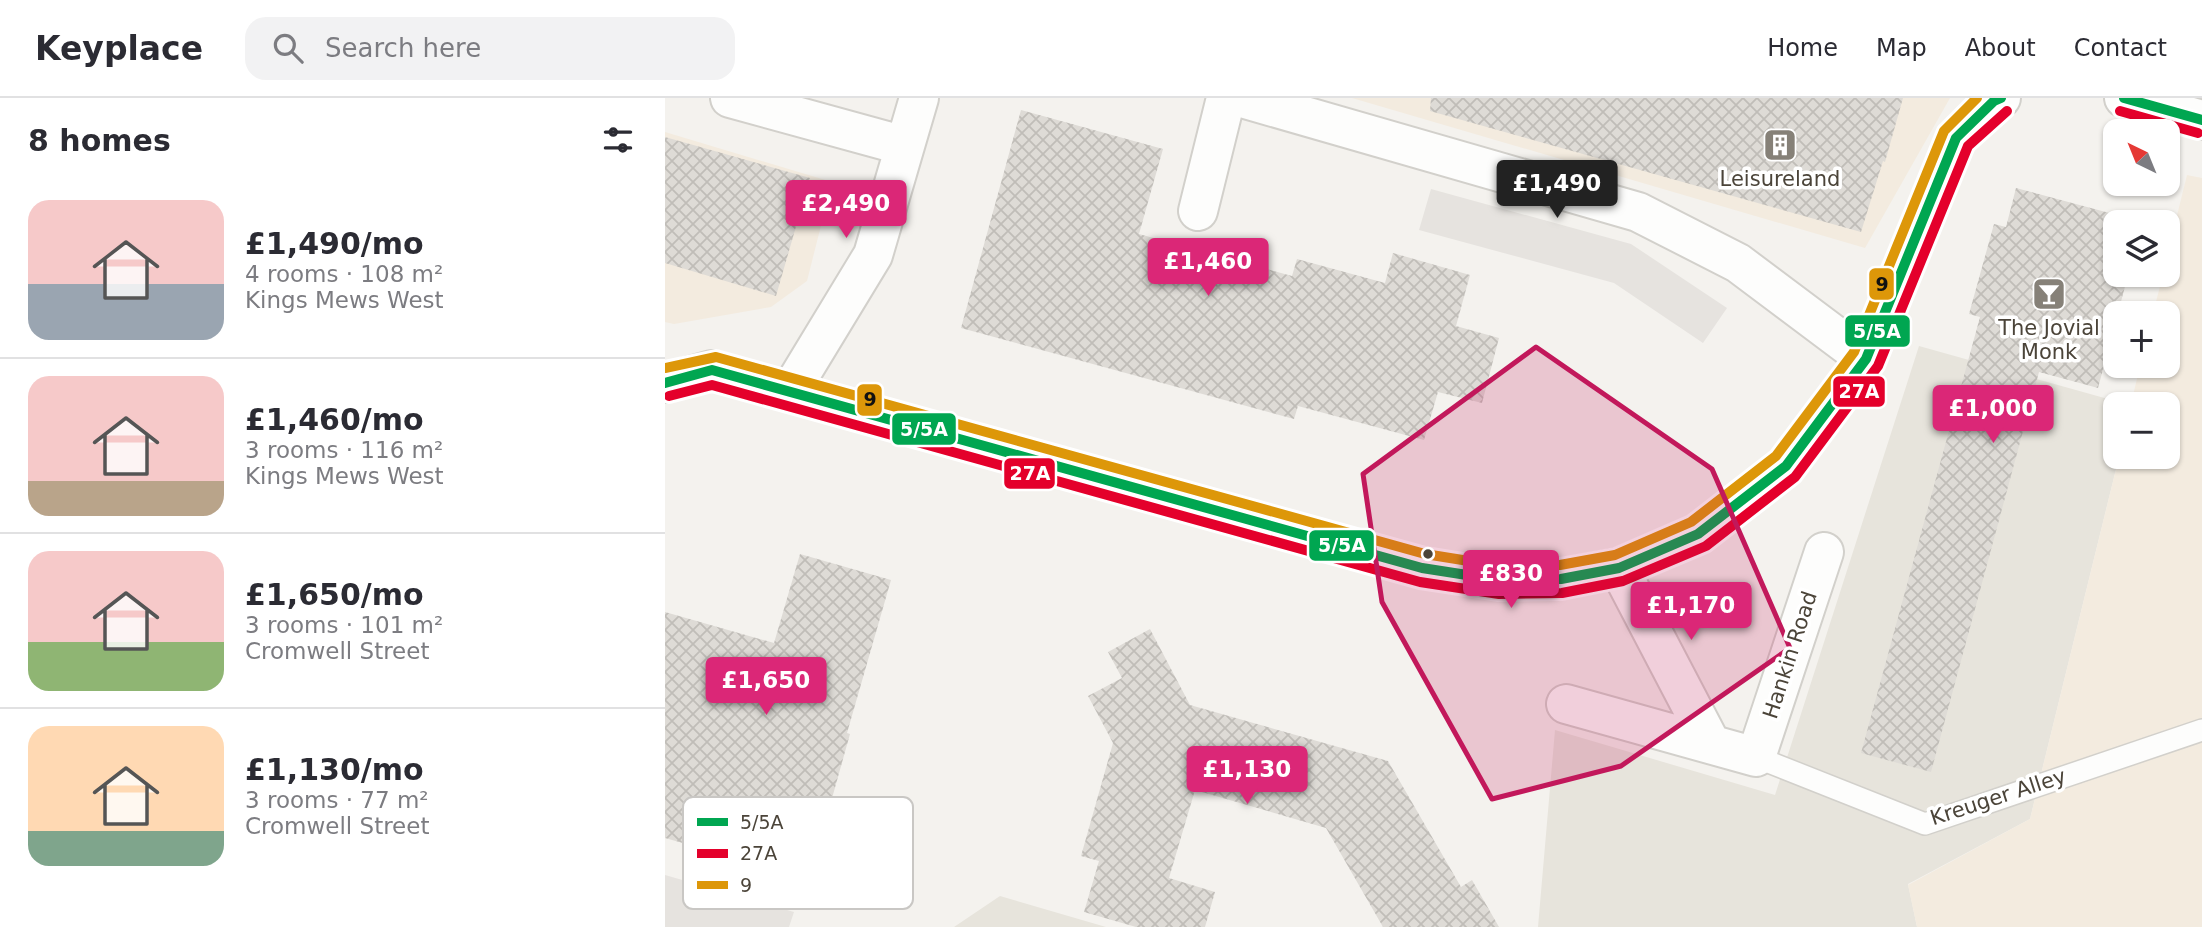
<!DOCTYPE html>
<html lang="en">
<head>
<meta charset="utf-8">
<style>
	body { margin:0; font-family:"DejaVu Sans",sans-serif; background:#f2f2f3; color:#2b2b33; height:100vh; display:flex; flex-direction:column; font-size:26px; white-space:nowrap }
	* { box-sizing:border-box; margin:0 }
	p { font-size:23px; color:#7c7c81 }
	.icon { flex:none; width:38px; height:38px; fill:none; stroke:currentColor; stroke-width:2; stroke-linecap:round; stroke-linejoin:round }
	.map { position:relative; flex:1; overflow:hidden }
	.panel { display:flex; flex-direction:column; background:#fff; width:665px }
	.panel>* { flex:none }
	.needle { width:46px; rotate:317deg }
	.controls { position:absolute; left:1438px; top:21px; display:grid; gap:14px }
	.controls a { display:grid; place-items:center; width:77px; height:77px; border-radius:14px; background:#fff; box-shadow:0 2px 5px #0004; font-size:35px }
	.price { position:absolute; translate:-50% -60px; padding:0 16px; border-radius:7px; background:#db2777; color:#fff; font-size:23px; line-height:46px; filter:drop-shadow(0 2px 4px #0008) }
	.price::after { content:''; position:absolute; left:50%; top:42px; width:21px; height:16px; margin-left:-10px; background:inherit; clip-path:polygon(0 0,100% 0,50% 100%) }
	.price.active { background:#222; color:#fff }
	ul { padding:0; list-style:none }
	li { display:flex; align-items:center; gap:21px; height:175px; padding:0 28px }
	li+li { border-top:2px solid #e1e1e2 }
	li span { display:grid; place-items:center; flex:none; width:196px; height:140px; border-radius:21px; color:#555 }
	li>.icon { margin-inline-start:auto }
	span .icon { width:84px; height:84px; fill:#fffc; stroke-width:1 }
	li b { font-size:30px }
	h2 { display:flex; justify-content:space-between; align-items:center; height:84px; padding:0 28px; font-size:30px }
	header { display:flex; align-items:center; gap:42px; box-sizing:border-box; height:98px; padding:0 35px; background:#fff; border-bottom:2px solid #e1e1e2 }
	header strong { font-size:33px }
	nav { display:flex; gap:38px; margin-inline-start:auto; font-size:24px }
	.search { width:490px; height:63px; background:#f2f2f3; display:flex; align-items:center; gap:18px; box-sizing:border-box; padding:0 24px; border-radius:21px; color:#7c7c81; font-size:26px }
	main { display:flex; flex:1; min-height:0 }
	.map>svg:first-child { display:block }
	.residential { fill:#e7e4dc }
	.commercial { fill:#f3ebdf }
	.parking { fill:#e6e3df }
	.building { fill:url(#building-cross-hatch) }
	.lines { fill:none; stroke-linecap:round; stroke-linejoin:round }
	.service-casing { stroke:#d2d0cb; stroke-width:24 }
	.minor-casing { stroke:#d2d0cb; stroke-width:42 }
	.tertiary-casing { stroke:#d2d0cb; stroke-width:42 }
	.service { stroke:#fdfdfc; stroke-width:21 }
	.minor { stroke:#fdfdfc; stroke-width:38 }
	.tertiary { stroke:#fdfdfc; stroke-width:38 }
	.bus-1-casing { stroke:#fff; stroke-width:16 }
	.bus-2-casing { stroke:#fff; stroke-width:16 }
	.bus-3-casing { stroke:#fff; stroke-width:16 }
	.bus-1 { stroke:#00a651; stroke-width:10 }
	.bus-2 { stroke:#e4002b; stroke-width:10 }
	.bus-3 { stroke:#dd9709; stroke-width:10 }
	.marked { fill:#c2185b; fill-opacity:0.2; stroke:#c2185b; stroke-width:5; stroke-linejoin:round }
	.bus-dot { fill:#4b4439; stroke:#fff; stroke-width:2.5 }
	.labels { text-anchor:middle; stroke-width:7; stroke-linejoin:round; paint-order:stroke }
	.poi-label { font-size:21px; fill:#4b4439; stroke:#fff }
	.street-label { font-size:21px; fill:#4b4439; stroke:#fff }
	.key { fill:#fff; stroke:#c9c7c4; stroke-width:2 }
	.key-label { font-size:19px; fill:#4b4439 }
	.line-badge { stroke:#fff; stroke-width:2.5 }
	.badge-label { font-size:19px; text-anchor:middle; font-weight:bold; fill:#fff }
	.pale-badge-label { font-size:19px; text-anchor:middle; font-weight:bold; fill:#111 }
</style>
</head>
<body>
<header>
<strong>Keyplace</strong>
<div class="search"><svg class="icon" aria-label="search" viewBox="0 0 24 24"><circle cx="10" cy="10" r="6"/><path d="M15 15l6 6"/></svg>Search here</div>
<nav><a>Home</a><a>Map</a><a>About</a><a>Contact</a></nav>
</header>
<main>
<section class="panel">
<h2>8 homes<svg class="icon" aria-label="filters" viewBox="0 0 24 24"><path d="M4 7h16M4 17h16"/><circle cx="9" cy="7" r="2"/><circle cx="15" cy="17" r="2"/></svg></h2>
<ul>
<li><span style="background:linear-gradient(#f6c9c9 60%,#9aa5b1 0)"><svg class="icon" aria-label="home" viewBox="0 0 24 24"><path d="M3 11l9-7 9 7M6 9v11h12V9"/></svg></span><div><b>£1,490/mo</b><p>4 rooms · 108 m²</p><p>Kings Mews West</p></div></li>
<li><span style="background:linear-gradient(#f6c9c9 75%,#b9a48a 0)"><svg class="icon" aria-label="home" viewBox="0 0 24 24"><path d="M3 11l9-7 9 7M6 9v11h12V9"/></svg></span><div><b>£1,460/mo</b><p>3 rooms · 116 m²</p><p>Kings Mews West</p></div></li>
<li><span style="background:linear-gradient(#f6c9c9 65%,#8fb573 0)"><svg class="icon" aria-label="home" viewBox="0 0 24 24"><path d="M3 11l9-7 9 7M6 9v11h12V9"/></svg></span><div><b>£1,650/mo</b><p>3 rooms · 101 m²</p><p>Cromwell Street</p></div></li>
<li><span style="background:linear-gradient(#ffd9b3 75%,#7fa58c 0)"><svg class="icon" aria-label="home" viewBox="0 0 24 24"><path d="M3 11l9-7 9 7M6 9v11h12V9"/></svg></span><div><b>£1,130/mo</b><p>3 rooms · 77 m²</p><p>Cromwell Street</p></div></li>
</ul>
</section>
<div class="map">
<svg width="1537" height="829" viewBox="0 0 1537 829">
	<defs>
		<pattern id="building-cross-hatch" width="8" height="8" patternUnits="userSpaceOnUse" patternTransform="scale(1.75)"><rect width="8" height="8" fill="#dedbd6"/><path d="M0 0l8 8M0 8l8-8" fill="none" stroke="#c0bdb8"/></pattern>
	</defs>
	<rect width="100%" height="100%" fill="#f4f2ee"/>
	<!-- residential -->
	<path class="residential" d="M1254,248L1461,306H1451V359H1454L1365,721L1243,786L1252,829H873L890,632L1110,697Z
		M335,798L441,829H289Z"/>
	<!-- commercial -->
	<path class="commercial" d="M687,0H1285L1200,150Z
		M0,34L167,84L142,183L106,209L9,226L0,224Z
		M1522,77L1537,80V829H1252L1243,787L1365,721L1454,359H1503V306H1466L1475,268H1503V215H1488L1498,177H1503V154Z"/>
	<!-- parking -->
	<path class="parking" d="M766,91L966,146L1062,210L1038,245L949,185L754,132Z
		M0,777L129,814L124,829H0Z"/>
	<!-- building -->
	<path class="building" d="M766,0H1238L1220,64L1218,63L1196,134L765,13Z
		M356,12L498,51L474,136L627,178L632,161L720,185L728,155L805,177L791,228L834,240L817,305L773,294L759,342L633,308L629,321L296,230Z
		M0,39L145,80L111,198L0,165Z
		M1351,90L1478,124H1451V177H1463L1453,215H1451V223L1433,290L1374,274L1266,674L1196,655L1315,219L1304,216L1329,126L1341,129Z
		M135,456L226,482L182,635L185,636L164,711L152,707L131,777L0,740V514L109,545Z
		M485,531L525,607L723,663L796,789L807,782L834,829H718L661,730L530,692L504,780L550,794L540,829H471L419,814L434,763L416,758L448,645L423,598L457,580L443,554Z"/>
	<g class="lines">
		<defs>
			<path id="service" d="M1091,659L1260,726L1537,632"/>
			<path id="minor" d="M65,0L240,48
				M577,0L973,114L1073,165L1201,261
				M533,113L561,0
				M126,292L208,157L254,0
				M954,470L1046,646
				M901,606L1091,659L1159,454"/>
			<path id="tertiary" d="M1459,0L1537,22
				M0,285L47,272L757,470L834,482L896,481L954,470L1033,436L1121,368L1201,261L1291,40L1329,3L1336,0"/>
		</defs>
		<!-- service casing -->
		<use href="#service" class="service-casing"/>
		<!-- minor casing -->
		<use href="#minor" class="minor-casing"/>
		<!-- tertiary casing -->
		<use href="#tertiary" class="tertiary-casing"/>
		<!-- service -->
		<use href="#service" class="service"/>
		<!-- minor -->
		<use href="#minor" class="minor"/>
		<!-- tertiary -->
		<use href="#tertiary" class="tertiary"/>
		<defs>
			<path id="bus-1" d="M1459,0L1537,22
				M0,285L47,272L757,470L834,482L896,481L954,470L1033,436L1121,368L1201,261L1291,40L1329,3L1336,0"/>
			<path id="bus-2" d="M1455,13L1533,35
				M4,298L47,287L755,484L834,496L897,495L958,483L1041,448L1130,379L1213,268L1303,48L1342,13"/>
			<path id="bus-3" d="M0,270L51,259L760,456L835,468L895,467L950,457L1026,424L1111,358L1189,254L1279,33L1312,0"/>
		</defs>
		<!-- bus-1 casing -->
		<use href="#bus-1" class="bus-1-casing"/>
		<!-- bus-2 casing -->
		<use href="#bus-2" class="bus-2-casing"/>
		<!-- bus-3 casing -->
		<use href="#bus-3" class="bus-3-casing"/>
		<!-- bus-1 -->
		<use href="#bus-1" class="bus-1"/>
		<!-- bus-2 -->
		<use href="#bus-2" class="bus-2"/>
		<!-- bus-3 -->
		<use href="#bus-3" class="bus-3"/>
	</g>
	<!-- marked area -->
	<path class="marked" d="M871,249L1047,371L1125,550L956,668L827,701L717,504L698,376Z"/>
	<!-- icons -->
	<defs>
		<symbol id="building-square" viewBox="-11 -11 22 22"><rect x="-9" y="-9" width="18" height="18" rx="4" fill="#868178" stroke="#fff"/><path d="M-4-6H4V6H1V3H-1V6H-4ZM-2.5-4.3h1.7v1.8h-1.7ZM.8-4.3h1.7v1.8H.8ZM-2.5-1h1.7V.8h-1.7ZM.8-1h1.7V.8H.8Z" fill="#fff"/></symbol>
		<symbol id="bar-square" viewBox="-11 -11 22 22"><rect x="-9" y="-9" width="18" height="18" rx="4" fill="#868178" stroke="#fff"/><path d="M-6-5H6L.8 .8V4.5H3.5V6h-7V4.5H-.8V.8Z" fill="#fff"/></symbol>
	</defs>
	<g fill-rule="evenodd">
		<use href="#building-square" x="1096" y="28" width="38" height="38"/>
		<use href="#bar-square" x="1365" y="177" width="38" height="38"/>
	</g>
	<!-- markers -->
	<circle class="bus-dot" cx="763" cy="456" r="6"/>
	<g class="labels">
		<!-- poi labels -->
		<g class="poi-label">
			<text x="1115" y="88">Leisureland</text>
			<text x="1384" y="237">The Jovial<tspan x="1384" dy="24">Monk</tspan></text>
		</g>
		<!-- street labels -->
		<g class="street-label">
			<text transform="translate(1125 557) rotate(-72)" y="7">Hankin Road</text>
			<text transform="translate(1333 699) rotate(-18)" y="7">Kreuger Alley</text>
		</g>
	</g>
	<!-- legend -->
	<rect x="18" y="699" width="230" height="112" rx="10" class="key"/>
	<rect x="32" y="720" width="31" height="8" fill="#00a651"/>
	<rect x="32" y="751" width="31" height="9" fill="#e4002b"/>
	<rect x="32" y="783" width="31" height="8" fill="#dd9709"/>
	<g class="key-label">
		<text x="75" y="731">5/5A</text>
		<text x="75" y="762">27A</text>
		<text x="75" y="794">9</text>
	</g>
	<g class="line-badge">
		<rect x="1203" y="169" width="27" height="34" rx="7" fill="#dd9709"/>
		<rect x="1179" y="216" width="67" height="34" rx="7" fill="#00a651"/>
		<rect x="1167" y="277" width="54" height="33" rx="7" fill="#e4002b"/>
		<rect x="191" y="285" width="27" height="34" rx="7" fill="#dd9709"/>
		<rect x="226" y="314" width="66" height="34" rx="7" fill="#00a651"/>
		<rect x="338" y="359" width="53" height="33" rx="7" fill="#e4002b"/>
		<rect x="643" y="431" width="67" height="33" rx="7" fill="#00a651"/>
	</g>
	<g class="badge-label">
		<text x="1212" y="240">5/5A</text>
		<text x="1194" y="300">27A</text>
		<text x="259" y="338">5/5A</text>
		<text x="365" y="382">27A</text>
		<text x="677" y="454">5/5A</text>
	</g>
	<g class="pale-badge-label">
		<text x="1217" y="193">9</text>
		<text x="205" y="308">9</text>
	</g>
</svg>
<div class="controls">
<a><svg class="needle" viewBox="-14 -14 28 28"><path d="M0-13l5 13h-10z" fill="#e53935"/><path d="M0 13l5-13h-10z" fill="#7c7c81"/></svg></a>
<a><svg class="icon" aria-label="layers" viewBox="0 0 24 24"><path d="M12 4l9 5-9 5-9-5zM3 14l9 5 9-5"/></svg></a>
<a>+</a>
<a>−</a>
</div>
<b class="price active" style="left:892px;top:122px">£1,490</b>
<b class="price" style="left:181px;top:142px">£2,490</b>
<b class="price" style="left:543px;top:200px">£1,460</b>
<b class="price" style="left:1328px;top:347px">£1,000</b>
<b class="price" style="left:846px;top:512px">£830</b>
<b class="price" style="left:1026px;top:544px">£1,170</b>
<b class="price" style="left:101px;top:619px">£1,650</b>
<b class="price" style="left:582px;top:708px">£1,130</b>
</div>
</main>
</body>
</html>
